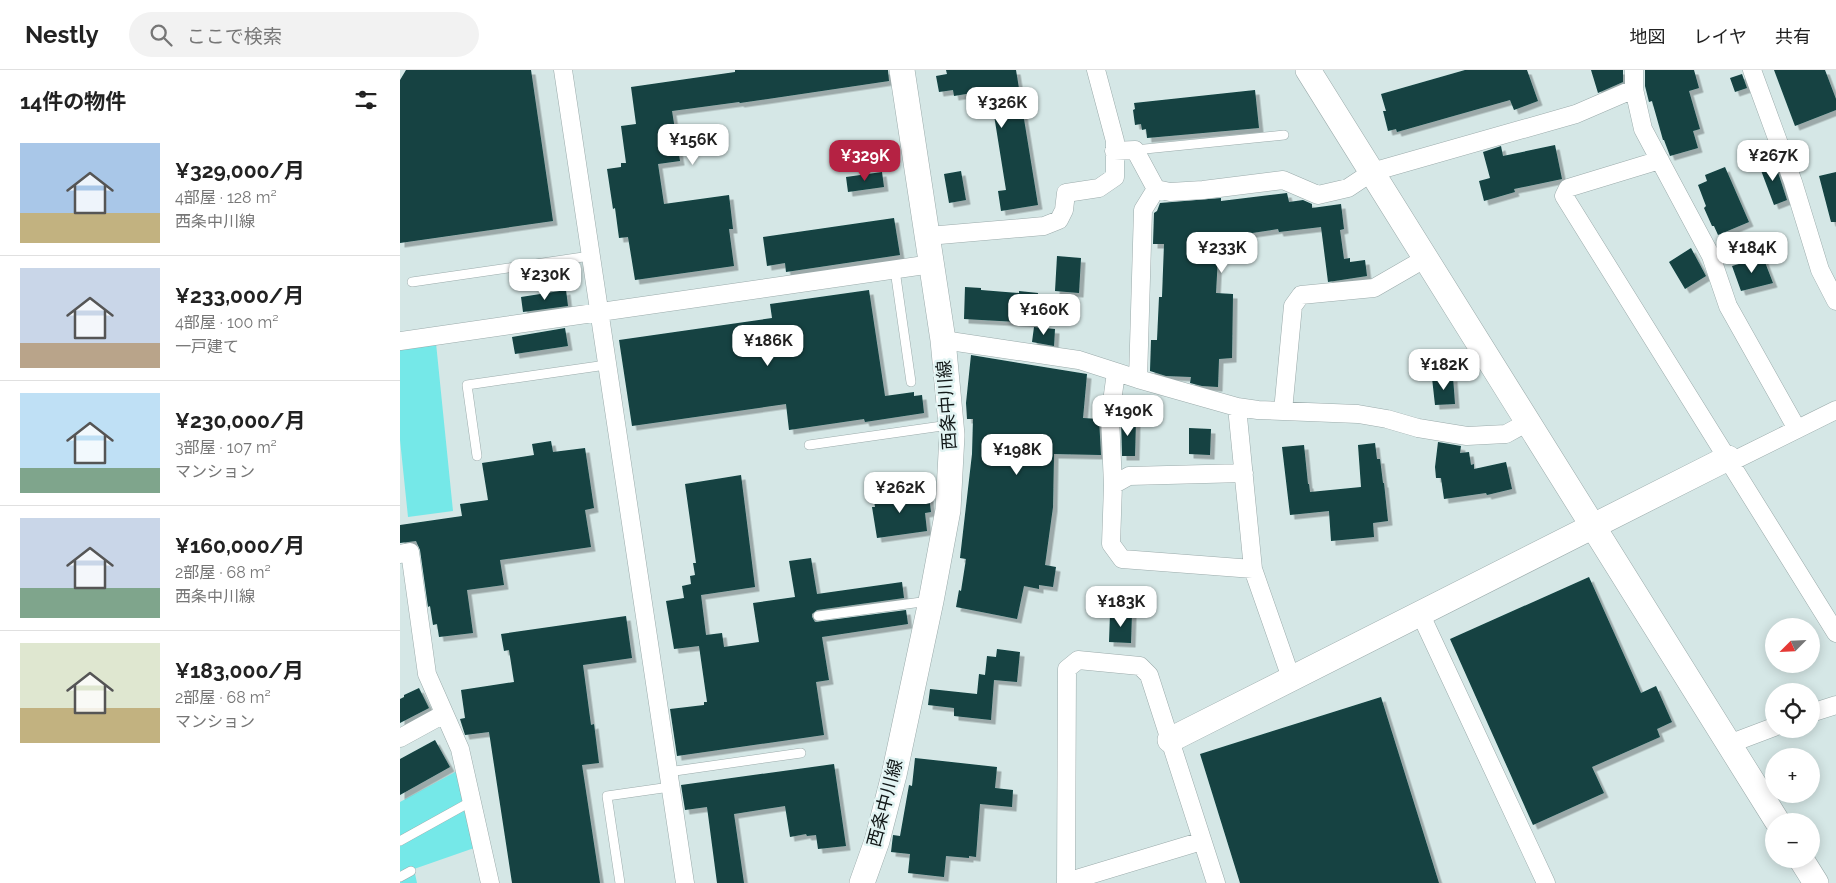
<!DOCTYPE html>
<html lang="ja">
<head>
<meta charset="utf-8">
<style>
	body { margin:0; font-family:Raleway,"Noto Sans JP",sans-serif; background:#f2f2f2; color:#222; height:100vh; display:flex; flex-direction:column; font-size:19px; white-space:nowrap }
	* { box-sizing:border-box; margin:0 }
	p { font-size:16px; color:#767676 }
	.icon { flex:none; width:28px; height:28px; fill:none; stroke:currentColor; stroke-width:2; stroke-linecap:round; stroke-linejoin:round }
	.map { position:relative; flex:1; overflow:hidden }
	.side { display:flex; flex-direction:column; background:#fff; width:400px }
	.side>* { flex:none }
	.needle { width:32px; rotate:246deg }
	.controls { position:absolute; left:1365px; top:548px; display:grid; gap:10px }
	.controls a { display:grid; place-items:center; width:55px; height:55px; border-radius:50%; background:#fff; box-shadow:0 2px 12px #0003; font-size:25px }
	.price { position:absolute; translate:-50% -42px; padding:0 11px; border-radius:10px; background:#fff; color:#222; font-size:16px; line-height:32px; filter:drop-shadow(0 1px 2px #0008) }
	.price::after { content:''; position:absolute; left:50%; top:30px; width:15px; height:11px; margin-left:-8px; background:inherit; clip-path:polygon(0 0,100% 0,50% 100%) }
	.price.active { background:#b52243; color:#fff }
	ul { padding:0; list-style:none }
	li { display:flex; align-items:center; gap:15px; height:125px; padding:0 20px }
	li+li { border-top:1px solid #e0e0e0 }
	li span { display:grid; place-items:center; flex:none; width:140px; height:100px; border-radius:0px; color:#555 }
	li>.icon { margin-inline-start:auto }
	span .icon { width:60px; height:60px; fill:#fffc; stroke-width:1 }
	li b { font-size:21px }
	h2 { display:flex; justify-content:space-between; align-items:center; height:60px; padding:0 20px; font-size:21px }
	header { display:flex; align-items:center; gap:30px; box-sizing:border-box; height:70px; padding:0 25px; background:#fff; border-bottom:1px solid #e0e0e0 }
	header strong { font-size:24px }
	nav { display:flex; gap:28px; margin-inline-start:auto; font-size:18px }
	.search { width:350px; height:45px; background:#f2f2f2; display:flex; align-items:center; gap:12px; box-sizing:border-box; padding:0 18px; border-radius:28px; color:#767676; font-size:19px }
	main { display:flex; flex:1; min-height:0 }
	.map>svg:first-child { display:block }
	.green { fill:#75e8e8 }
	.building { fill:#124342; filter:url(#shadow) }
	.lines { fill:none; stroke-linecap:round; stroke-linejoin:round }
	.lane-casing { stroke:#9babab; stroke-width:10 }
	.street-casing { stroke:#9babab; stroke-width:19 }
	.secondary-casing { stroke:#9babab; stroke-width:26 }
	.lane { stroke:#fff; stroke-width:9 }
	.street { stroke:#fff; stroke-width:18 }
	.secondary { stroke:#fff; stroke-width:25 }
	.labels { text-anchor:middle; stroke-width:5; stroke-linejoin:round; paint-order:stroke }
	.street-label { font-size:18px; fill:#121818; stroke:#e2f4f3 }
</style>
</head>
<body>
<header>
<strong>Nestly</strong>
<div class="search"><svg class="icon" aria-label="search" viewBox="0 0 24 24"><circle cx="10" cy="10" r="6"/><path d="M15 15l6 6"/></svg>ここで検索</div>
<nav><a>地図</a><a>レイヤ</a><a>共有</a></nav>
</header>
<main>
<section class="side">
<h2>14件の物件<svg class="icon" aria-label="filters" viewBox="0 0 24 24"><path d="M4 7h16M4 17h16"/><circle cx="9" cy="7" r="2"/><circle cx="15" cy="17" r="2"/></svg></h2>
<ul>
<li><span style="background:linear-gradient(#a9c7e8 70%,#c2b280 0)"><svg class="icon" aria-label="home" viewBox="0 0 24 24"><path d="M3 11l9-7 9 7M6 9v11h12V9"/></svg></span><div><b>¥329,000/月</b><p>4部屋 · 128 m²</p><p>西条中川線</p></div></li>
<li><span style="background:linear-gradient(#c9d6e8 75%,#b9a48a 0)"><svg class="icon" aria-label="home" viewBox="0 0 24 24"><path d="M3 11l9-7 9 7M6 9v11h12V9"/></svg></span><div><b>¥233,000/月</b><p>4部屋 · 100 m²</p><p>一戸建て</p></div></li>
<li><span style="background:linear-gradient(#bfe0f5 75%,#7fa58c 0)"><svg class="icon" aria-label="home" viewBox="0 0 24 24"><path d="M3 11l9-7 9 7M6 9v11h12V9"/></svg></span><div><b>¥230,000/月</b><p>3部屋 · 107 m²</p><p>マンション</p></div></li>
<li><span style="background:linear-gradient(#c9d6e8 70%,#7fa58c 0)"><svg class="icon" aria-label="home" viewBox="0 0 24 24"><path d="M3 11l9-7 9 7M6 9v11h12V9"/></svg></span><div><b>¥160,000/月</b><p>2部屋 · 68 m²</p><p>西条中川線</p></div></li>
<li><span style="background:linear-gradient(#dfe7d0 65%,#c2b280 0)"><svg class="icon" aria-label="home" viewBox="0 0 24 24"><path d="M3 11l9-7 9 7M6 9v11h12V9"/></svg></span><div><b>¥183,000/月</b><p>2部屋 · 68 m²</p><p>マンション</p></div></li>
</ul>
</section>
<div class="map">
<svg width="1436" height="813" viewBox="0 0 1436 813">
	<defs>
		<filter id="shadow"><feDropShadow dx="4.5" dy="4.5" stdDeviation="0" flood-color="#0004"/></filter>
	</defs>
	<rect width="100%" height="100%" fill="#d5e7e6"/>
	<!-- green -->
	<path class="green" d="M36,273L53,441L8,447L0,370V278Z
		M57,701L77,777L14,799L17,813H0V732Z"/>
	<!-- building -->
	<path class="building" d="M6,0H131L153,151L0,173V10Z
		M335,0H488L489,11L340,33L339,32L272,41L280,91L258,94L264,134L329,125L333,159H329L334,196L235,210L228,167L219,168L215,138L213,139L207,99L221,97V93H226L221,56L236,54L231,17L335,2Z
		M546,0H616L638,135L601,141L598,121L606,120L590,20L554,26L553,20L539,22L536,6L547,4Z
		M1065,0H1127L1138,31L1114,40L1110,30L997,62L996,59L988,61L983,41H986L981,24Z
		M1191,0H1223V12L1198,23Z
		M1245,0H1294L1299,18L1289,21L1300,59L1293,61L1298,78L1270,86L1264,70H1263L1252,31L1249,32L1245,16Z
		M1374,0H1425L1436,29V40L1395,56Z
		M1342,4L1347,18L1335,22L1330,8Z
		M855,20L859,58L747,68L746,59L742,60L741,54L735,55L733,40L735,39L734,33Z
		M1155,75L1162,109L1114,119L1115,122L1084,131L1079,111L1090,108L1083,82L1101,76L1103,86Z
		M1374,90L1387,130L1374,135L1359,95Z
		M1325,97L1349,152L1318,165L1314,156H1312L1304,138L1306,136L1298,115L1307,111L1305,105Z
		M561,101L566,130L549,133L544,104Z
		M482,102L484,117L448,122L446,107Z
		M1436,102V152H1431L1419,106Z
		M887,123L889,132L903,130L912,134V138L941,134L944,159L940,160L944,189L950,188V192L965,190L967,206L928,212L921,157L879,162L878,159L819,168L816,223L833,224L832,288L819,289L818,317L802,316L790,313L791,307L766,306L750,301L751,270H757L759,227H762L764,174H753L754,143L757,141L760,133L821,128V131Z
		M494,148L500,185L386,202L385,193L367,196L363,167Z
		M1291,178L1306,206L1285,219L1269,192Z
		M657,186L681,188L679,223L655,221Z
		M1363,187L1373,213L1341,221L1332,196Z
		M565,217L581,218V220L619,223V221L638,223L636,253L564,249Z
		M166,220L168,236L123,242L121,227Z
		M469,220L485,326L514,322V326L522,325L524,343L465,352L464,349L389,360L386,334L232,356L219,270L372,248L370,234Z
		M634,257L655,259L654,276L632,272Z
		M165,258L168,276L115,284L112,267Z
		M571,285L687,304L683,348L699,349L701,385L654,384L653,437L645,495L656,497L653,517L639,515V519L624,516L617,549L556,537L559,520L561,521L566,489L560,488L572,384L573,349H567L566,333Z
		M1053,307L1055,334L1035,335L1032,308Z
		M721,349L736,350L735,386H722Z
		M789,358L811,359L810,385L789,384Z
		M151,371L153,382L185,378L194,438L185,440L191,477L100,490L104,515L67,520L73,563L39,567L37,554L33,555L30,536L28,537L20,480L16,471L0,473V455L62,446L60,434L88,430L82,393L134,385L132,374Z
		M1038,372L1061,376L1060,383L1069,382L1071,395L1074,394V399L1106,392L1112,419L1087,425L1086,423L1044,429L1041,408H1036L1035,397Z
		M975,373L977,389H980L983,413H984L988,451L973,453L974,467L931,471L929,441L890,445L882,377L904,375L908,414H909L910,422L961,417L958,375Z
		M341,405L355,517L301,525L306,565L322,563L324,577L359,572L353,533L395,527L389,491L411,488L417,524L502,512L504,528L417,540L412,544V547L415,552L506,540L508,554L422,567L429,610L416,612L424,665L277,686L270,639L304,635V632H307L299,576L274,579L266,531L284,528L282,516L291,514L290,506L295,505L293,493H296L285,414Z
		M489,422V424L505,422L506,430L529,426L531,442L525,443L527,461L477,468L472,437H475L473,424Z
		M1189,507L1241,623L1256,616L1272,652L1257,659L1260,667L1192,697L1204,723L1133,755L1050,569Z
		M715,542L732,543L731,573L709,572L710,544H715Z
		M226,546L232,588L183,595L191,655L194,654L199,693L182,695L200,813H112L89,662L65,665L60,649L65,648L61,620L114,612L109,580L104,581L101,564Z
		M597,579L620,582L617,612L594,610L591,650L554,646V638L528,635L530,619L577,624L579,604L585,605L587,586L596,587Z
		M19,618L29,638L0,653V629L4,627V625Z
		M981,627L1039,813H840L800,684Z
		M35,670L50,697L0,725V689Z
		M515,688L597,697L595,718L613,720L612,737L580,734L576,787L569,786V788L546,786L544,807L508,803L510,784L491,782L493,765L500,766L509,715L512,716Z
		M434,694L446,776L418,779L416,765L407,766L406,764L390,767L385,736L334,744L344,813H317L307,737L285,740L281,715Z"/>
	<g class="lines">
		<defs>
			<path id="lane" d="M735,80L884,65
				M495,200L511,312
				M12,212L190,186
				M409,375L549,355
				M77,386L67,315L206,295
				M418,546L529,531
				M268,702L401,683
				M0,771L72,731
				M0,807L11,801
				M220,813L207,726L270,717"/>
			<path id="street" d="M163,0L285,813
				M1234,0V19L1243,59L1311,186L1328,236L1397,359
				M1352,0L1393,112L1420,200L1436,231
				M714,81L735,80L756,119
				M1260,90L1168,118L1164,126L1436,563
				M528,166L644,156L659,150L664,140L666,123L699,118L715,107V71L696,0
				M543,270L679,290L738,309L837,337L858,340L958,344L987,349L1018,358L1067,366L1106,364L1128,352
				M0,271L532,194
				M738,309L743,140L756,119L770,122L803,120L883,110L918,125L948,118L972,102L1176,44L1234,19
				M837,337L853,499L891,608
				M883,341L893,236L901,225L974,218L1026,188
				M1331,392L1436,340
				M844,403L729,406L713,415L711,474L722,489L853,499
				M713,415L710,347L716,302
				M0,484L10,482L27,604L60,679L90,813
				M1020,543L1146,813
				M1411,643L1436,635
				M0,668L44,644
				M1329,674L1374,657
				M666,812L802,771
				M666,813L667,599L678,590L740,596L749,605L816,813"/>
			<path id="secondary" d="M908,0L1377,751
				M770,670L1328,388
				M1401,789L1416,813
				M462,813L477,771L494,705L531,531L548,440L552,365L543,270L502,0"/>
		</defs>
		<!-- lane casing -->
		<use href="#lane" class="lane-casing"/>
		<!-- street casing -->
		<use href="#street" class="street-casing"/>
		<!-- secondary casing -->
		<use href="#secondary" class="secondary-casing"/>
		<!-- lane -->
		<use href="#lane" class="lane"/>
		<!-- street -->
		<use href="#street" class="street"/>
		<!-- secondary -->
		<use href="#secondary" class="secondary"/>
	</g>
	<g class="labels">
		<!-- street labels -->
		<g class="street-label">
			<text transform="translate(547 335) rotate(-94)" y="6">西条中川線</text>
			<text transform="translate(485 733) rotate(-75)" y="6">西条中川線</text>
		</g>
	</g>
</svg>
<div class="controls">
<a><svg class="needle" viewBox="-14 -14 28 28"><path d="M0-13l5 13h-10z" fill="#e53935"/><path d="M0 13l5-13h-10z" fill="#767676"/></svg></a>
<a><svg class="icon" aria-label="locate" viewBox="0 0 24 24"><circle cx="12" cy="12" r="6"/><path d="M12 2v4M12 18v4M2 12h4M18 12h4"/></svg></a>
<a>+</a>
<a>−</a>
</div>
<b class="price" style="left:602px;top:59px">¥326K</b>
<b class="price" style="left:293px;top:96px">¥156K</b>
<b class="price active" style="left:465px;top:112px">¥329K</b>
<b class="price" style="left:1373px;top:112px">¥267K</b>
<b class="price" style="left:822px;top:204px">¥233K</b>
<b class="price" style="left:1352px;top:204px">¥184K</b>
<b class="price" style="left:145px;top:231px">¥230K</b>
<b class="price" style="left:644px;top:266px">¥160K</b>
<b class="price" style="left:368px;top:297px">¥186K</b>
<b class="price" style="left:1044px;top:321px">¥182K</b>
<b class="price" style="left:728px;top:367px">¥190K</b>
<b class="price" style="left:617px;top:406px">¥198K</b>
<b class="price" style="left:500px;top:444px">¥262K</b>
<b class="price" style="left:721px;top:558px">¥183K</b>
</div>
</main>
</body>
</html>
